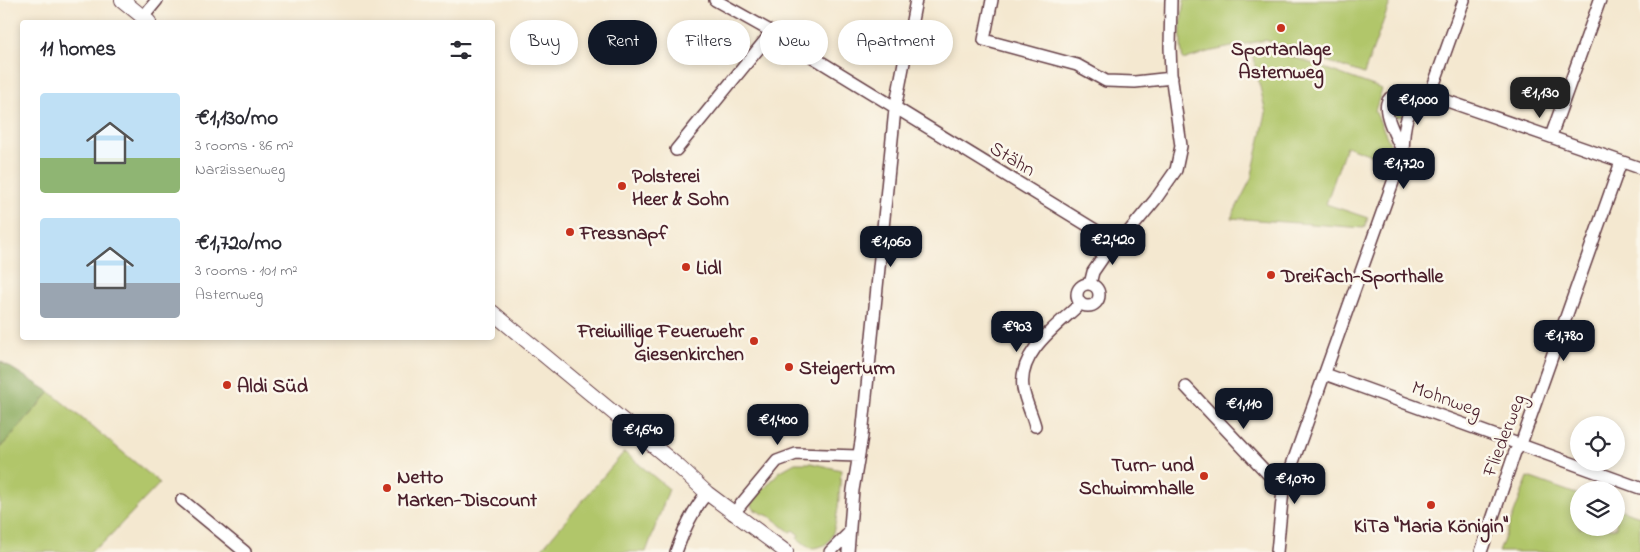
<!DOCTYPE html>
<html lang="en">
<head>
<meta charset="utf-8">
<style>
	body { margin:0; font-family:"Indie Flower",sans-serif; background:#f2f2f3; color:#2b2b33; height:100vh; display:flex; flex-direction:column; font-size:19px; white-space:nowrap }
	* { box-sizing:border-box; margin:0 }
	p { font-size:16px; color:#7c7c81 }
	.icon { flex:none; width:28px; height:28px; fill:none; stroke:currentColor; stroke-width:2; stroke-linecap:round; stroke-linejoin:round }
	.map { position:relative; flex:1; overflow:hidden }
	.side { position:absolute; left:20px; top:20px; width:475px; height:320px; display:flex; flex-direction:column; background:#fff; border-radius:5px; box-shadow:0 2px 8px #0003 }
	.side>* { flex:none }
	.top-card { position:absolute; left:510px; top:20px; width:475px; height:45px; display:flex; gap:10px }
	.buttons { position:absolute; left:1570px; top:416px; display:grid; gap:10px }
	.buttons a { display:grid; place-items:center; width:55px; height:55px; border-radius:50%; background:#fff; box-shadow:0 2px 8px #0003; font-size:25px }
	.price { position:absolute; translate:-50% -42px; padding:0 11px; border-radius:10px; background:#111827; color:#fff; font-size:16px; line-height:32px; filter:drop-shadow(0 1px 2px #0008) }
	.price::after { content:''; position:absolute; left:50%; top:30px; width:15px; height:11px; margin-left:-8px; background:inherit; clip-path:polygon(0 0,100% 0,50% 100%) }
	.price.active { background:#222; color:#fff }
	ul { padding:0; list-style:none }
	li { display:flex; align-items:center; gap:15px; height:125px; padding:0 20px }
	li span { display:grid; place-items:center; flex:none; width:140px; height:100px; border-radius:5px; color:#555 }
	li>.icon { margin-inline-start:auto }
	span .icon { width:60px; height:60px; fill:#fffc; stroke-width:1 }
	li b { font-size:21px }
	h2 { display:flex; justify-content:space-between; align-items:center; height:60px; padding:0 20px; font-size:21px }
	.chip { padding:0 18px; border-radius:22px; background:#fff; box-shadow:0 2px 8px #0003; font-size:18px; line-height:45px }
	.chip.active { background:#111827; color:#fff }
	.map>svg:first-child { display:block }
	.green { fill:#b1c66a; stroke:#7e724a }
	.forest { fill:#8cab5e; stroke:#6b6544 }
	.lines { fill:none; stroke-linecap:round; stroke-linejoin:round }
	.minor-casing { stroke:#643d44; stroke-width:14 }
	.tertiary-casing { stroke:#643d44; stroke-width:16 }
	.minor { stroke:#fff; stroke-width:11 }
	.tertiary { stroke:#fff; stroke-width:14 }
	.poi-dot { fill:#c8321e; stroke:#fbf7ec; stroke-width:2 }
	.labels { text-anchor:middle; stroke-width:5; stroke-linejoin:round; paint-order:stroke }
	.poi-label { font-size:20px; font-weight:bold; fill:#4a1f2b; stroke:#fbf7ec; text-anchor:start }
	.street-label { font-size:20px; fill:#4a1f2b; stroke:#fbf7ec }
</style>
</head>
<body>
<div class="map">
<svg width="1640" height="552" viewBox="0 0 1640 552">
	<rect width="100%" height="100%" fill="#fbf7ec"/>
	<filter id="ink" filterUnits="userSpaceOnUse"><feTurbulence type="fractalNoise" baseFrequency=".02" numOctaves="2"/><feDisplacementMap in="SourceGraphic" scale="10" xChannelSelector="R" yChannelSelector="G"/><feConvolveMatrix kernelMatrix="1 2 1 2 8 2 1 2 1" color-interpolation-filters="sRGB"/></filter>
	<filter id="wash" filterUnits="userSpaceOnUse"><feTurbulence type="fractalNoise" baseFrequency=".0096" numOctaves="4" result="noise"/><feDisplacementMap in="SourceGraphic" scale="20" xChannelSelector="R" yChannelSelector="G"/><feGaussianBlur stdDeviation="1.12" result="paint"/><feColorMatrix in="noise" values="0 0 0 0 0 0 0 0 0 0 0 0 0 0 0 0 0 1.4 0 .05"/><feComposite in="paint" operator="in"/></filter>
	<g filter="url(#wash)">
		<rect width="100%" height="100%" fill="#f4e8d0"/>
		<!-- green -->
		<path class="green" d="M1184,0H1391L1364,74L1265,40L1208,52L1183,60C1179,40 1181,20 1184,0Z
			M1266,49L1288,55L1382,89L1375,111L1391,146V152L1388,161L1346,146L1326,204L1368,218L1364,228L1231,218L1251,179L1266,113L1252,53Z
			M1390 109a8 8 0 1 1 16 0a8 8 0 1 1-16 0Z
			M50,392L160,483L104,542L89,552H0V448Z
			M624,452L669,489L646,552H539Z
			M795,463H811L841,470C840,485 838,532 828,542C823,547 816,548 810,548L797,538L799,535L793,530L790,532L771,517L755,510L750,504V499L758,486L765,488L779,472Z
			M1528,477L1579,495V528H1616V508L1640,516V552H1499Z"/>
		<!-- forest -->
		<path class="forest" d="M0,361L50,392L0,448Z"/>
	</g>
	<g filter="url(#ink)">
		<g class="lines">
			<defs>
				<path id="minor" d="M715,0L772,32L1110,239L1126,235L1155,200L1176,170L1181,146L1171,74L1170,47L1171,0
					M992,0L984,40L1077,65L1106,81L1135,82L1172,78
					M143,17L157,0
					M1551,136L1600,0
					M676,150L772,32
					M1402,150C1383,110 1371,86 1430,95L1640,168
					M1077 295a11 11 0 1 1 22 0a11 11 0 1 1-22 0Z
					M1090,284L1093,272L1104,256L1110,239
					M1325,374L1640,488
					M1186,387L1283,490
					M1035,426C1032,414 1025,401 1023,388C1018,352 1057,326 1080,304
					M182,500L245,552
					M733,514L777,461L796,454L858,456
					M676,552C684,530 692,511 707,493
					M830,552L849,533
					M848,552L853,490L862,436L895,109L916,0
					M1277,552L1283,490L1403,154C1404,127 1403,108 1430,95L1464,0
					M1481,552L1515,452L1521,444L1621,162"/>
				<path id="tertiary" d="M122,0L149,22
					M492,312L679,467L707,493L786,552"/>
			</defs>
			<!-- minor casing -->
			<use href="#minor" class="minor-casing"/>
			<!-- tertiary casing -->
			<use href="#tertiary" class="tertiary-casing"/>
			<!-- minor -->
			<use href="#minor" class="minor"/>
			<!-- tertiary -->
			<use href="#tertiary" class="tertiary"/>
		</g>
	</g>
	<!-- markers -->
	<g class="poi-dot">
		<circle cx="1281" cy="28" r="5"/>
		<circle cx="622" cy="186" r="5"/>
		<circle cx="570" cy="232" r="5"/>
		<circle cx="686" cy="267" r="5"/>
		<circle cx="1271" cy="275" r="5"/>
		<circle cx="754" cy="341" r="5"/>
		<circle cx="789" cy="367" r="5"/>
		<circle cx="227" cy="385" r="5"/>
		<circle cx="1204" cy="476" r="5"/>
		<circle cx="387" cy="488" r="5"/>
		<circle cx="1431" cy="505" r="5"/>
	</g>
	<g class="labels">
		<!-- poi labels -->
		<g class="poi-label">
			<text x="1281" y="55" text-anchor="middle">Sportanlage<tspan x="1281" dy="23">Asternweg</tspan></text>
			<text x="632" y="182">Polsterei<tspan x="632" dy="23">Heer &amp; Sohn</tspan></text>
			<text x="580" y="239">Fressnapf</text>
			<text x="696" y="274">Lidl</text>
			<text x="1281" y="282">Dreifach-Sporthalle</text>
			<text x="744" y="337" text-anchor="end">Freiwillige Feuerwehr<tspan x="744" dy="23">Giesenkirchen</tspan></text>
			<text x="799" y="374">Steigerturm</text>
			<text x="237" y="392">Aldi Süd</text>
			<text x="1194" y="471" text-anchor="end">Turn- und<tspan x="1194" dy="23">Schwimmhalle</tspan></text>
			<text x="397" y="483">Netto<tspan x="397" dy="23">Marken-Discount</tspan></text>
			<text x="1431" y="532" text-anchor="middle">KiTa "Maria Königin"</text>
		</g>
		<!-- street labels -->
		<g class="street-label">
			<text transform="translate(1013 158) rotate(31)" y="7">Stähn</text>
			<text transform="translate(1447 398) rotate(20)" y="7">Mohnweg</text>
			<text transform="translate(1503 435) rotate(-69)" y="7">Fliederweg</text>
		</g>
	</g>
</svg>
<div class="buttons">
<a><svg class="icon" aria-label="locate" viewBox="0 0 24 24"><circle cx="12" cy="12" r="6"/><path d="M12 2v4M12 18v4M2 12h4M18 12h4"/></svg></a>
<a><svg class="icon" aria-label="layers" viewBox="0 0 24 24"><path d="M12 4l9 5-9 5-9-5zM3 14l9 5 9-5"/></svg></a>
</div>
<b class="price active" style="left:1540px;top:119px">€1,130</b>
<b class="price" style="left:1418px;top:126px">€1,000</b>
<b class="price" style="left:1404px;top:190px">€1,720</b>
<b class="price" style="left:1113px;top:266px">€2,420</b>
<b class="price" style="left:891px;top:268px">€1,060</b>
<b class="price" style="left:1017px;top:353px">€903</b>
<b class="price" style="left:1564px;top:362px">€1,780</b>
<b class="price" style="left:1244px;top:430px">€1,110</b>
<b class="price" style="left:778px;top:446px">€1,400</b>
<b class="price" style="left:643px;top:456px">€1,640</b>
<b class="price" style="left:1295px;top:505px">€1,070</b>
<div class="top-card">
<a class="chip">Buy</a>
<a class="chip active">Rent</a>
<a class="chip">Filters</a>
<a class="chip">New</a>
<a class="chip">Apartment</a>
</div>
<section class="side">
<h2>11 homes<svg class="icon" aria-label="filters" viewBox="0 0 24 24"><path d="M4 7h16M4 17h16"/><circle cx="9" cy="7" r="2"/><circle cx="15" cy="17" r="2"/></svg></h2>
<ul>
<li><span style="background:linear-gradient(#bfe0f5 65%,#8fb573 0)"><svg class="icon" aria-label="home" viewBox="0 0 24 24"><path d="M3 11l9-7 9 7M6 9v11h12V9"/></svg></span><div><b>€1,130/mo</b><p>3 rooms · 86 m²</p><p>Narzissenweg</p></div></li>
<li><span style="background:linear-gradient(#bfe0f5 65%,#9aa5b1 0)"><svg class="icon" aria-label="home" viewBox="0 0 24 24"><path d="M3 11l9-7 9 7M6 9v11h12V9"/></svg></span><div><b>€1,720/mo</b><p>3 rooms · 101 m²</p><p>Asternweg</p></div></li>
</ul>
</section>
</div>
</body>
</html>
